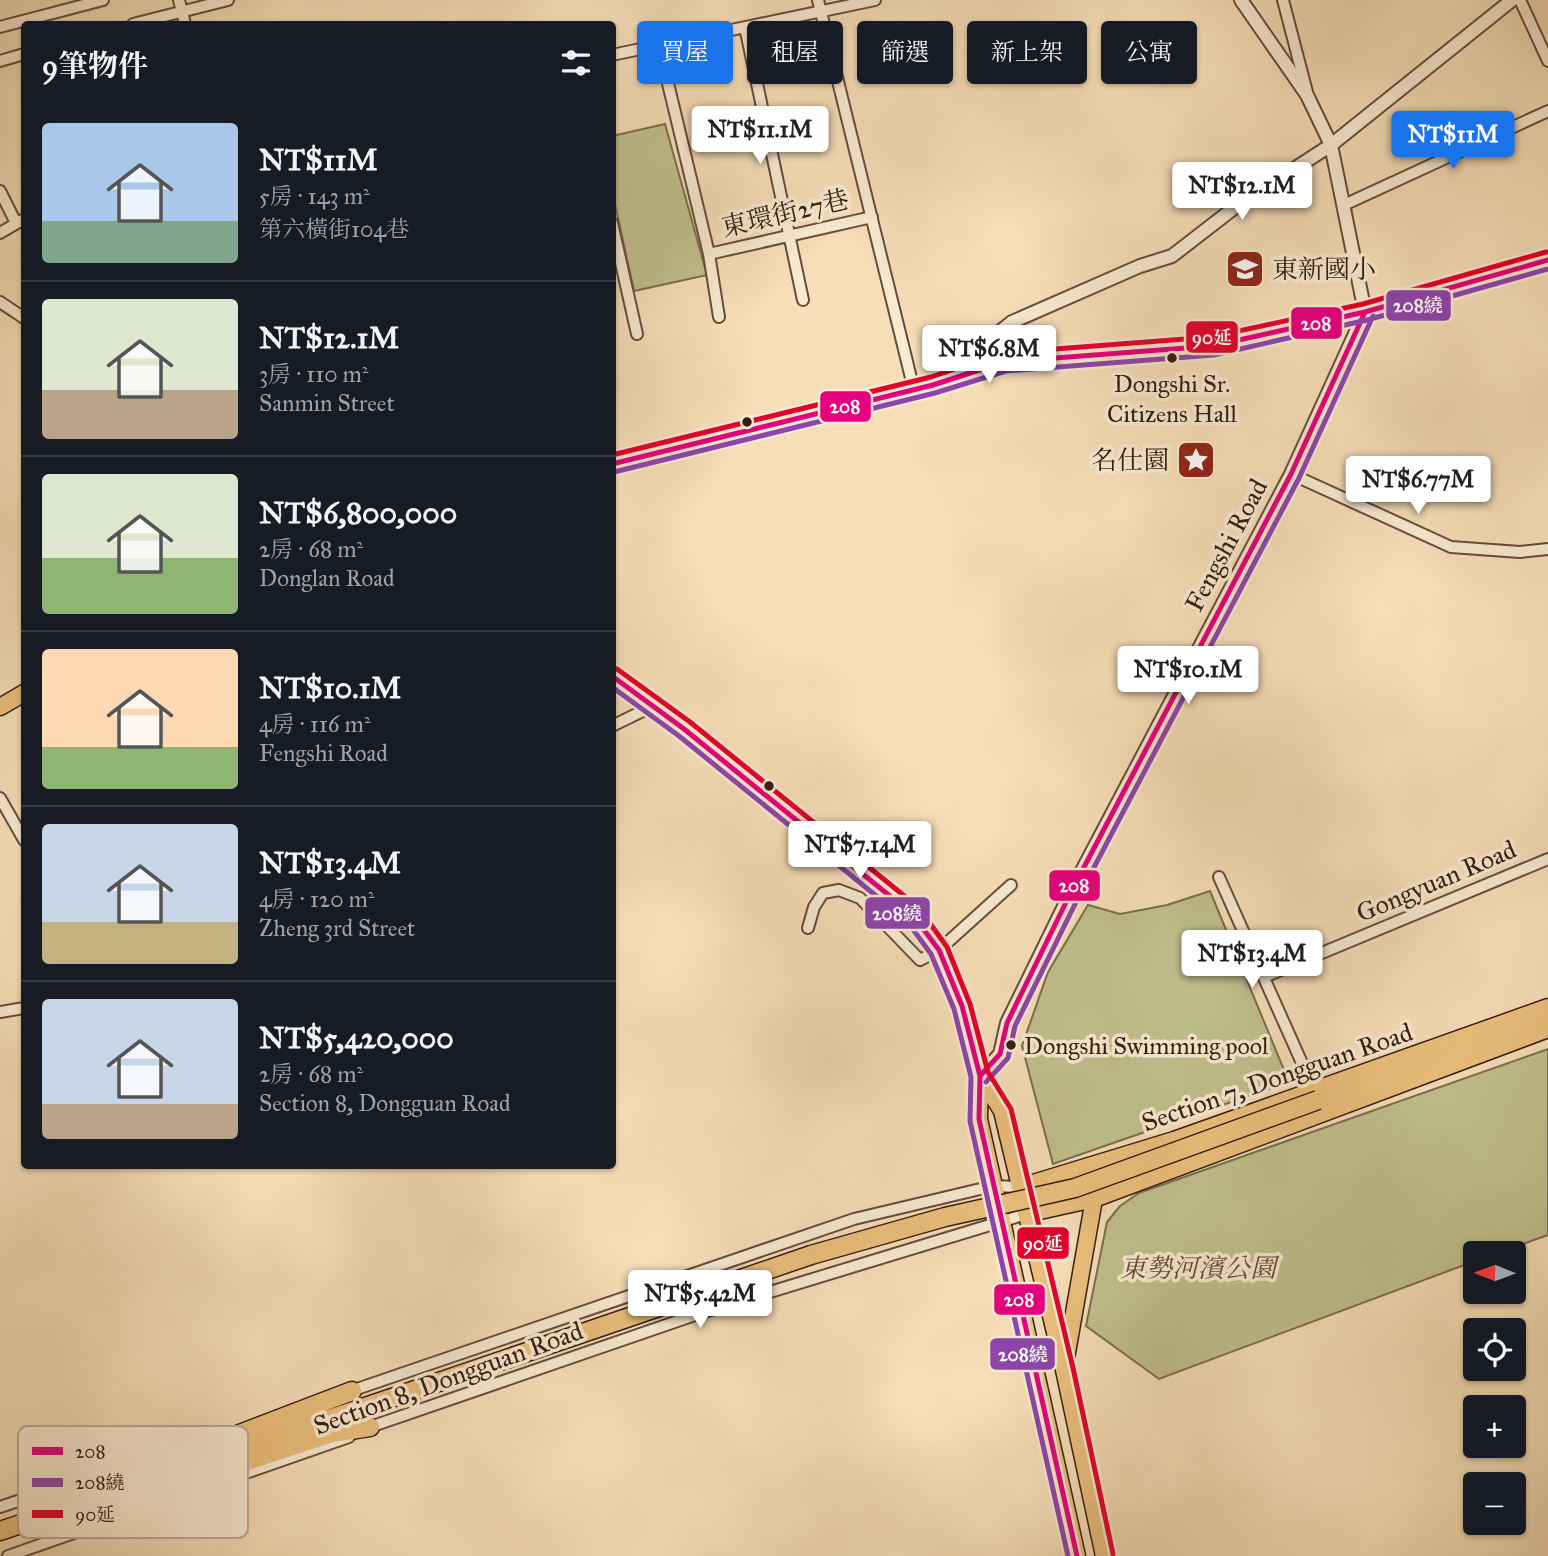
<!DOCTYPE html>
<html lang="zh-TW">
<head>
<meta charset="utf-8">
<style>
	body { margin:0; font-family:"IM FELL Great Primer","Noto Serif TC",serif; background:#242831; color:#f1f3f6; height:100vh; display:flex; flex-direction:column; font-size:26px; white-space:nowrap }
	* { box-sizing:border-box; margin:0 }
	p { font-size:23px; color:#9ea1a6 }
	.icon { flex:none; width:38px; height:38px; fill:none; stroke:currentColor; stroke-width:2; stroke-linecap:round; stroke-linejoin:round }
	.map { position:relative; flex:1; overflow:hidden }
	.side { position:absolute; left:21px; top:21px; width:595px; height:1148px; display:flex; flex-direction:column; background:#171b24; border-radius:7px; box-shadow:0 2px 5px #0004 }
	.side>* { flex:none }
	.hud { position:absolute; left:637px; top:21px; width:665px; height:63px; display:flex; gap:14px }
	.needle { width:46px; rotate:271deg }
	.tools { position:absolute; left:1463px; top:1241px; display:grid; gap:14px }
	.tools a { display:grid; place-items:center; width:63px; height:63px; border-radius:7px; background:#171b24; box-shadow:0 2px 5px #0004; font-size:35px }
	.price { position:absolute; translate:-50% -60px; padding:0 16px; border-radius:7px; background:#fff; color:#222; font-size:23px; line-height:46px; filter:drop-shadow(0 2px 4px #0008) }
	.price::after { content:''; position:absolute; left:50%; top:42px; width:21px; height:16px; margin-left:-10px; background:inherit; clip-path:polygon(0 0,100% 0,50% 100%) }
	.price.selected { background:#1a73e8; color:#fff }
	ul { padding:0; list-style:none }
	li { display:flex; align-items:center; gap:21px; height:175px; padding:0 21px }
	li+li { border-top:2px solid #363941 }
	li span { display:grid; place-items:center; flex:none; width:196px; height:140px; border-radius:7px; color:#555 }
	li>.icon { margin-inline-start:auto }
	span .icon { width:84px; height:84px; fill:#fffc; stroke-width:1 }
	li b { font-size:30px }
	h2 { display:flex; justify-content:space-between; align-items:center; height:84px; padding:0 21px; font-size:30px }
	.chip { padding:0 24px; border-radius:7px; background:#171b24; box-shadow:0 2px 5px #0004; font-size:24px; line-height:63px }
	.chip.selected { background:#1a73e8; color:#fff }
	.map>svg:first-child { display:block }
	.green { fill:#c0c08d; stroke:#7a6e4f; stroke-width:2 }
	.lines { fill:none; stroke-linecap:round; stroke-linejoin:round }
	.minor-casing { stroke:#654c3b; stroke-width:14 }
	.tertiary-casing { stroke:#654c3b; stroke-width:16 }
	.primary-casing { stroke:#351b11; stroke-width:19 }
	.trunk-casing { stroke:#351b11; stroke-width:21 }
	.minor { stroke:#f9ead1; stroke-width:10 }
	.tertiary { stroke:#f9ead1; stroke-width:12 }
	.primary { stroke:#ebbf7c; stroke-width:16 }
	.trunk { stroke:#ebbf7c; stroke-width:18 }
	.trunk-bridge-casing { stroke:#351b11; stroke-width:21; stroke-linecap:butt }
	.trunk-bridge { stroke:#ebbf7c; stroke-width:18 }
	.bus-1-casing { stroke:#f9ead1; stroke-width:10 }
	.bus-2-casing { stroke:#f9ead1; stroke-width:10 }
	.bus-3-casing { stroke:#f9ead1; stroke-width:10 }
	.bus-1 { stroke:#e5007d; stroke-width:5 }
	.bus-2 { stroke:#8e44ad; stroke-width:5 }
	.bus-3 { stroke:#e4002b; stroke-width:5 }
	.bus-dot { fill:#351b11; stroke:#f9ead1; stroke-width:2.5 }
	.labels { text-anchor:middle; stroke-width:7; stroke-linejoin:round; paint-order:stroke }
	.bus-label { font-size:24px; fill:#351b11; stroke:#f9ead1 }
	.street-label { font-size:26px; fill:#351b11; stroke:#f9ead1 }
	.poi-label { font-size:26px; fill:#351b11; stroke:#f9ead1; text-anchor:start }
	.park-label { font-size:26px; font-style:italic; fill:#5f4d36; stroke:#f9ead1 }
	.key { fill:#f9ead1; stroke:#beac97; stroke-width:2 }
	.key-label { font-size:19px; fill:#351b11 }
	.line-badge { stroke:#f9ead1; stroke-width:2.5 }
	.badge-label { font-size:19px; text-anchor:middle; font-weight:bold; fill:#fff }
</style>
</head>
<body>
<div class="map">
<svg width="1548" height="1556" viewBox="0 0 1548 1556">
	<rect width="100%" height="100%" fill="#f6deb8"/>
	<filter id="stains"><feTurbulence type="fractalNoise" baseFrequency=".00286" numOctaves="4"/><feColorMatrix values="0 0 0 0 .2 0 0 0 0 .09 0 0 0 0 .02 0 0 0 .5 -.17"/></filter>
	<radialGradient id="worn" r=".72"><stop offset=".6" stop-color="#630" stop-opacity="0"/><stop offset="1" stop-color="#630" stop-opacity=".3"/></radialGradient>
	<!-- green -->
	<path class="green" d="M665,124L707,275L634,291L613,195L612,136Z
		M1210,891L1289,1082L1053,1164L1022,1046L1048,972L1088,905L1120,914L1167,905Z
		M1548,1049V1235L1498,1253H1475V1261L1159,1379L1086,1326L1107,1222L1120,1206L1139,1193Z"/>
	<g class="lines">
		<defs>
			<path id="minor" d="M179,0L185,24
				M818,0L914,390
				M1283,0L1307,92
				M1520,0L1548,61
				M133,24L228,0
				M0,27L103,0
				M745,27L803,300
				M659,46L709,254L719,317
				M612,55L875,0
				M0,61L24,54
				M0,191L16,223
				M1346,204L1548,111
				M612,223L637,334
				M0,233L24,219
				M709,254L872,217
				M0,302L24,318
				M1291,474L1451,547L1520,552L1548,549
				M612,726L651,707
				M0,798L24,840
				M1219,877L1314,1090
				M808,928L814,907L823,893L839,890L860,898L920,960L939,950L1011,885
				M1264,977L1548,859
				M0,1012L24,1008
				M348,1392L854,1219L993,1186L1020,1187
				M367,1428L701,1313L1026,1214
				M0,1507L206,1438
				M8,1556L349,1437"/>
			<path id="tertiary" d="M1241,0L1307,95L1331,145L1365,312
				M939,380L1012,322L1140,266L1172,256L1234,208L1331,145L1512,0
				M612,464L933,385L1004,362L1212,346L1365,312L1548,260
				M980,1076L1000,1054L1007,1023L1073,888L1291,474L1365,312"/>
			<path id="primary" d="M612,676L684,729L912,914L939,950L962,1006L980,1076L979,1119L1077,1556
				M0,707L24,693
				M980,1076L1002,1111L1064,1370L1104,1556
				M1020,1187L1174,1140L1548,1007
				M1026,1214L1094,1199L1548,1029
				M1065,1364L1094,1199"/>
			<path id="trunk" d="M1318,1100L1548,1017
				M156,1466L352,1391
				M136,1498L332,1433L370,1427
				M0,1531L574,1336"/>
		</defs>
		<!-- minor casing -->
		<use href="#minor" class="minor-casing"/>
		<!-- tertiary casing -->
		<use href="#tertiary" class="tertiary-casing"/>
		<!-- primary casing -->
		<use href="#primary" class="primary-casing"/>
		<!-- trunk casing -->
		<use href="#trunk" class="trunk-casing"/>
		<!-- minor -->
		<use href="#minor" class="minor"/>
		<!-- tertiary -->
		<use href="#tertiary" class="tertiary"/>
		<!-- primary -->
		<use href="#primary" class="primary"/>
		<!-- trunk -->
		<use href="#trunk" class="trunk"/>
		<defs>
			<path id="trunk-bridge" d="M574,1336L811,1255L945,1217L1075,1188L1318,1100"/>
		</defs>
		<!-- trunk-bridge casing -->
		<use href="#trunk-bridge" class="trunk-bridge-casing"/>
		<!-- trunk-bridge -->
		<use href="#trunk-bridge" class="trunk-bridge"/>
		<defs>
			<path id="bus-1" d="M612,464L933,385L1004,362L1212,346L1365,312L1548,260
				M612,676L684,729L912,914L939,950L962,1006L980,1076L979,1119L1077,1556
				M980,1076L1000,1054L1007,1023L1073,888L1291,474L1365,312"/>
			<path id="bus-2" d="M614,472L935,393L1006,371L1214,355L1367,320L1548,269
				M612,687L679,736L906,920L931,954L954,1009L971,1077L970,1121L1068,1556
				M986,1082L1008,1058L1015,1026L1081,892L1299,478L1373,316"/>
			<path id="bus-3" d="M612,455L931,377L1002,353L1211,337L1363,304L1546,252
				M617,669L690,722L918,907L947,947L970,1004L988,1072L1011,1109L1073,1368L1113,1554"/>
		</defs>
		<!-- bus-1 casing -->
		<use href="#bus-1" class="bus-1-casing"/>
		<!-- bus-2 casing -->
		<use href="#bus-2" class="bus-2-casing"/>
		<!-- bus-3 casing -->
		<use href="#bus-3" class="bus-3-casing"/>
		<!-- bus-1 -->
		<use href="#bus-1" class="bus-1"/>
		<!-- bus-2 -->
		<use href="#bus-2" class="bus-2"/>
		<!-- bus-3 -->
		<use href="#bus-3" class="bus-3"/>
	</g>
	<!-- icons -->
	<defs>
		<symbol id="school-square" viewBox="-11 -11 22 22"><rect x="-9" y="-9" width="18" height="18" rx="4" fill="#8f2418" stroke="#f9ead1"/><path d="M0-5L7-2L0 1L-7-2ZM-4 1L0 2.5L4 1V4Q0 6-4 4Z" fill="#fff"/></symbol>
		<symbol id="sight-square" viewBox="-11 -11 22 22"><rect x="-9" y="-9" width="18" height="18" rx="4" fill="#8f2418" stroke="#f9ead1"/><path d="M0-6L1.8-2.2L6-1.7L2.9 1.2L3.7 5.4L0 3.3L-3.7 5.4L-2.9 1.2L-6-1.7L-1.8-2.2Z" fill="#fff"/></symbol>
	</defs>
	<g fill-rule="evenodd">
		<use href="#school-square" x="1223" y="247" width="44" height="44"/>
		<use href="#sight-square" x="1174" y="438" width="44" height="44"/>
	</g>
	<!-- markers -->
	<g class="bus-dot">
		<circle cx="1172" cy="358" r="6"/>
		<circle cx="747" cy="422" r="6"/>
		<circle cx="769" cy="786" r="6"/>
		<circle cx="1011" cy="1045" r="6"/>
	</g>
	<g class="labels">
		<!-- bus labels -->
		<g class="bus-label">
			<text x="1172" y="392">Dongshi Sr.<tspan x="1172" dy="30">Citizens Hall</tspan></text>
			<text x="1024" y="1054" text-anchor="start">Dongshi Swimming pool</text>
		</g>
		<!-- street labels -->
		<g class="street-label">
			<text transform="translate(785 213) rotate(-13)" y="9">東環街27巷</text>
			<text transform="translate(1226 545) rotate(-62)" y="9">Fengshi Road</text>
			<text transform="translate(1436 881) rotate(-23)" y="9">Gongyuan Road</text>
			<text transform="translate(1277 1077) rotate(-19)" y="9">Section 7, Dongguan Road</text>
			<text transform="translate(448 1378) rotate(-20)" y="9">Section 8, Dongguan Road</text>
		</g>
		<!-- poi labels -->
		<g class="poi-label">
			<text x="1272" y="278">東新國小</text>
			<text x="1169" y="469" text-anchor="end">名仕園</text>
		</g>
		<!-- park labels -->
		<g class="park-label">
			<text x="1198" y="1277">東勢河濱公園</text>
		</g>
	</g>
	<!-- legend -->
	<rect x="18" y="1426" width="230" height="112" rx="10" class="key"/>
	<rect x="32" y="1447" width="31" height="8" fill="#e5007d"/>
	<rect x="32" y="1478" width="31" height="9" fill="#8e44ad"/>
	<rect x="32" y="1510" width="31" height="8" fill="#e4002b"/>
	<g class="key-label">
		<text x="75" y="1458">208</text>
		<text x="75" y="1489">208繞</text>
		<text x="75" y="1521">90延</text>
	</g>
	<g class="line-badge">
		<rect x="1385" y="289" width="67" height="33" rx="7" fill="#8e44ad"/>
		<rect x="1290" y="306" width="53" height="34" rx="7" fill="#e5007d"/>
		<rect x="1185" y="320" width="54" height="34" rx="7" fill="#e4002b"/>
		<rect x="819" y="390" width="53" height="33" rx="7" fill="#e5007d"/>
		<rect x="1048" y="869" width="53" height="33" rx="7" fill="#e5007d"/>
		<rect x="864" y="896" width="67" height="34" rx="7" fill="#8e44ad"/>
		<rect x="1016" y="1226" width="54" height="34" rx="7" fill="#e4002b"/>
		<rect x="993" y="1283" width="53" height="33" rx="7" fill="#e5007d"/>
		<rect x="989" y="1337" width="67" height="34" rx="7" fill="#8e44ad"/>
	</g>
	<g class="badge-label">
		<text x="1418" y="312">208繞</text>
		<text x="1316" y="330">208</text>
		<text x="1212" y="344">90延</text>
		<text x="845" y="413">208</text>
		<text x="1074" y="892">208</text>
		<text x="897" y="920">208繞</text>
		<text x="1043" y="1250">90延</text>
		<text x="1019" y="1306">208</text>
		<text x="1023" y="1361">208繞</text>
	</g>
	<rect width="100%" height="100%" filter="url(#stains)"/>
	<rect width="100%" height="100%" fill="url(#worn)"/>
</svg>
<div class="tools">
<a><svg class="needle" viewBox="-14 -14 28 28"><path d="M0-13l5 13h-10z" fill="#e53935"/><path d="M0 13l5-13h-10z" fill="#9ea1a6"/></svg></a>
<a><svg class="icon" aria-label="locate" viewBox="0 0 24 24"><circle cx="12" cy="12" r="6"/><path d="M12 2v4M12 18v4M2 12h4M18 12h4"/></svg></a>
<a>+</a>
<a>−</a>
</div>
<b class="price" style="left:760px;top:166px">NT$11.1M</b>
<b class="price selected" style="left:1453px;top:171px">NT$11M</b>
<b class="price" style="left:1242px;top:222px">NT$12.1M</b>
<b class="price" style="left:989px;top:385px">NT$6.8M</b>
<b class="price" style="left:1418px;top:516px">NT$6.77M</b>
<b class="price" style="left:1188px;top:706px">NT$10.1M</b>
<b class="price" style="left:860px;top:881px">NT$7.14M</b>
<b class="price" style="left:1252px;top:990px">NT$13.4M</b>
<b class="price" style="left:700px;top:1330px">NT$5.42M</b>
<div class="hud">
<a class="chip selected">買屋</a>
<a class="chip">租屋</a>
<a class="chip">篩選</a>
<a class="chip">新上架</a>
<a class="chip">公寓</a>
</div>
<section class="side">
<h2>9筆物件<svg class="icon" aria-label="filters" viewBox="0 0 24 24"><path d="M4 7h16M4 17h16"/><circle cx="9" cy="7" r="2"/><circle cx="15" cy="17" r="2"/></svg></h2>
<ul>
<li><span style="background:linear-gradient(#a9c7e8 70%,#7fa58c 0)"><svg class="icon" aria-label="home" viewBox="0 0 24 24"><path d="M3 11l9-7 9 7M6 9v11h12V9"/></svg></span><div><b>NT$11M</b><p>5房 · 143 m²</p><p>第六橫街104巷</p></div></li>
<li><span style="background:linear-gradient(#dfe7d0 65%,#b9a48a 0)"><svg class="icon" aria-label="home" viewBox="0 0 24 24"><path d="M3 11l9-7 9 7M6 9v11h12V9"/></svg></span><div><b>NT$12.1M</b><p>3房 · 110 m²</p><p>Sanmin Street</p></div></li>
<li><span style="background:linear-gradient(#dfe7d0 60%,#8fb573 0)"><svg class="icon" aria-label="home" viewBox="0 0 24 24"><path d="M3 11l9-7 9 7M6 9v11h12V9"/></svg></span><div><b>NT$6,800,000</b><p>2房 · 68 m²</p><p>Donglan Road</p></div></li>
<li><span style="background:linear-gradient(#ffd9b3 70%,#8fb573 0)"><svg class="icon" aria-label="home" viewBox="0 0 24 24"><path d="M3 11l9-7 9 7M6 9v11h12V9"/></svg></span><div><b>NT$10.1M</b><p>4房 · 116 m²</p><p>Fengshi Road</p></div></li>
<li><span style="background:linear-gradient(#c9d6e8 70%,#c2b280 0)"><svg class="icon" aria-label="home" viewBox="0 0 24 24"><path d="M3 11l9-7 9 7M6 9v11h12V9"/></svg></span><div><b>NT$13.4M</b><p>4房 · 120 m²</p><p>Zheng 3rd Street</p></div></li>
<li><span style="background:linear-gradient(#c9d6e8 75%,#b9a48a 0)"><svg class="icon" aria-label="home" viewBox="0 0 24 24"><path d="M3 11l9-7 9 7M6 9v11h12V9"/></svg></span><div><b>NT$5,420,000</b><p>2房 · 68 m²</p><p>Section 8, Dongguan Road</p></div></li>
</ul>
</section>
</div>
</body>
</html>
